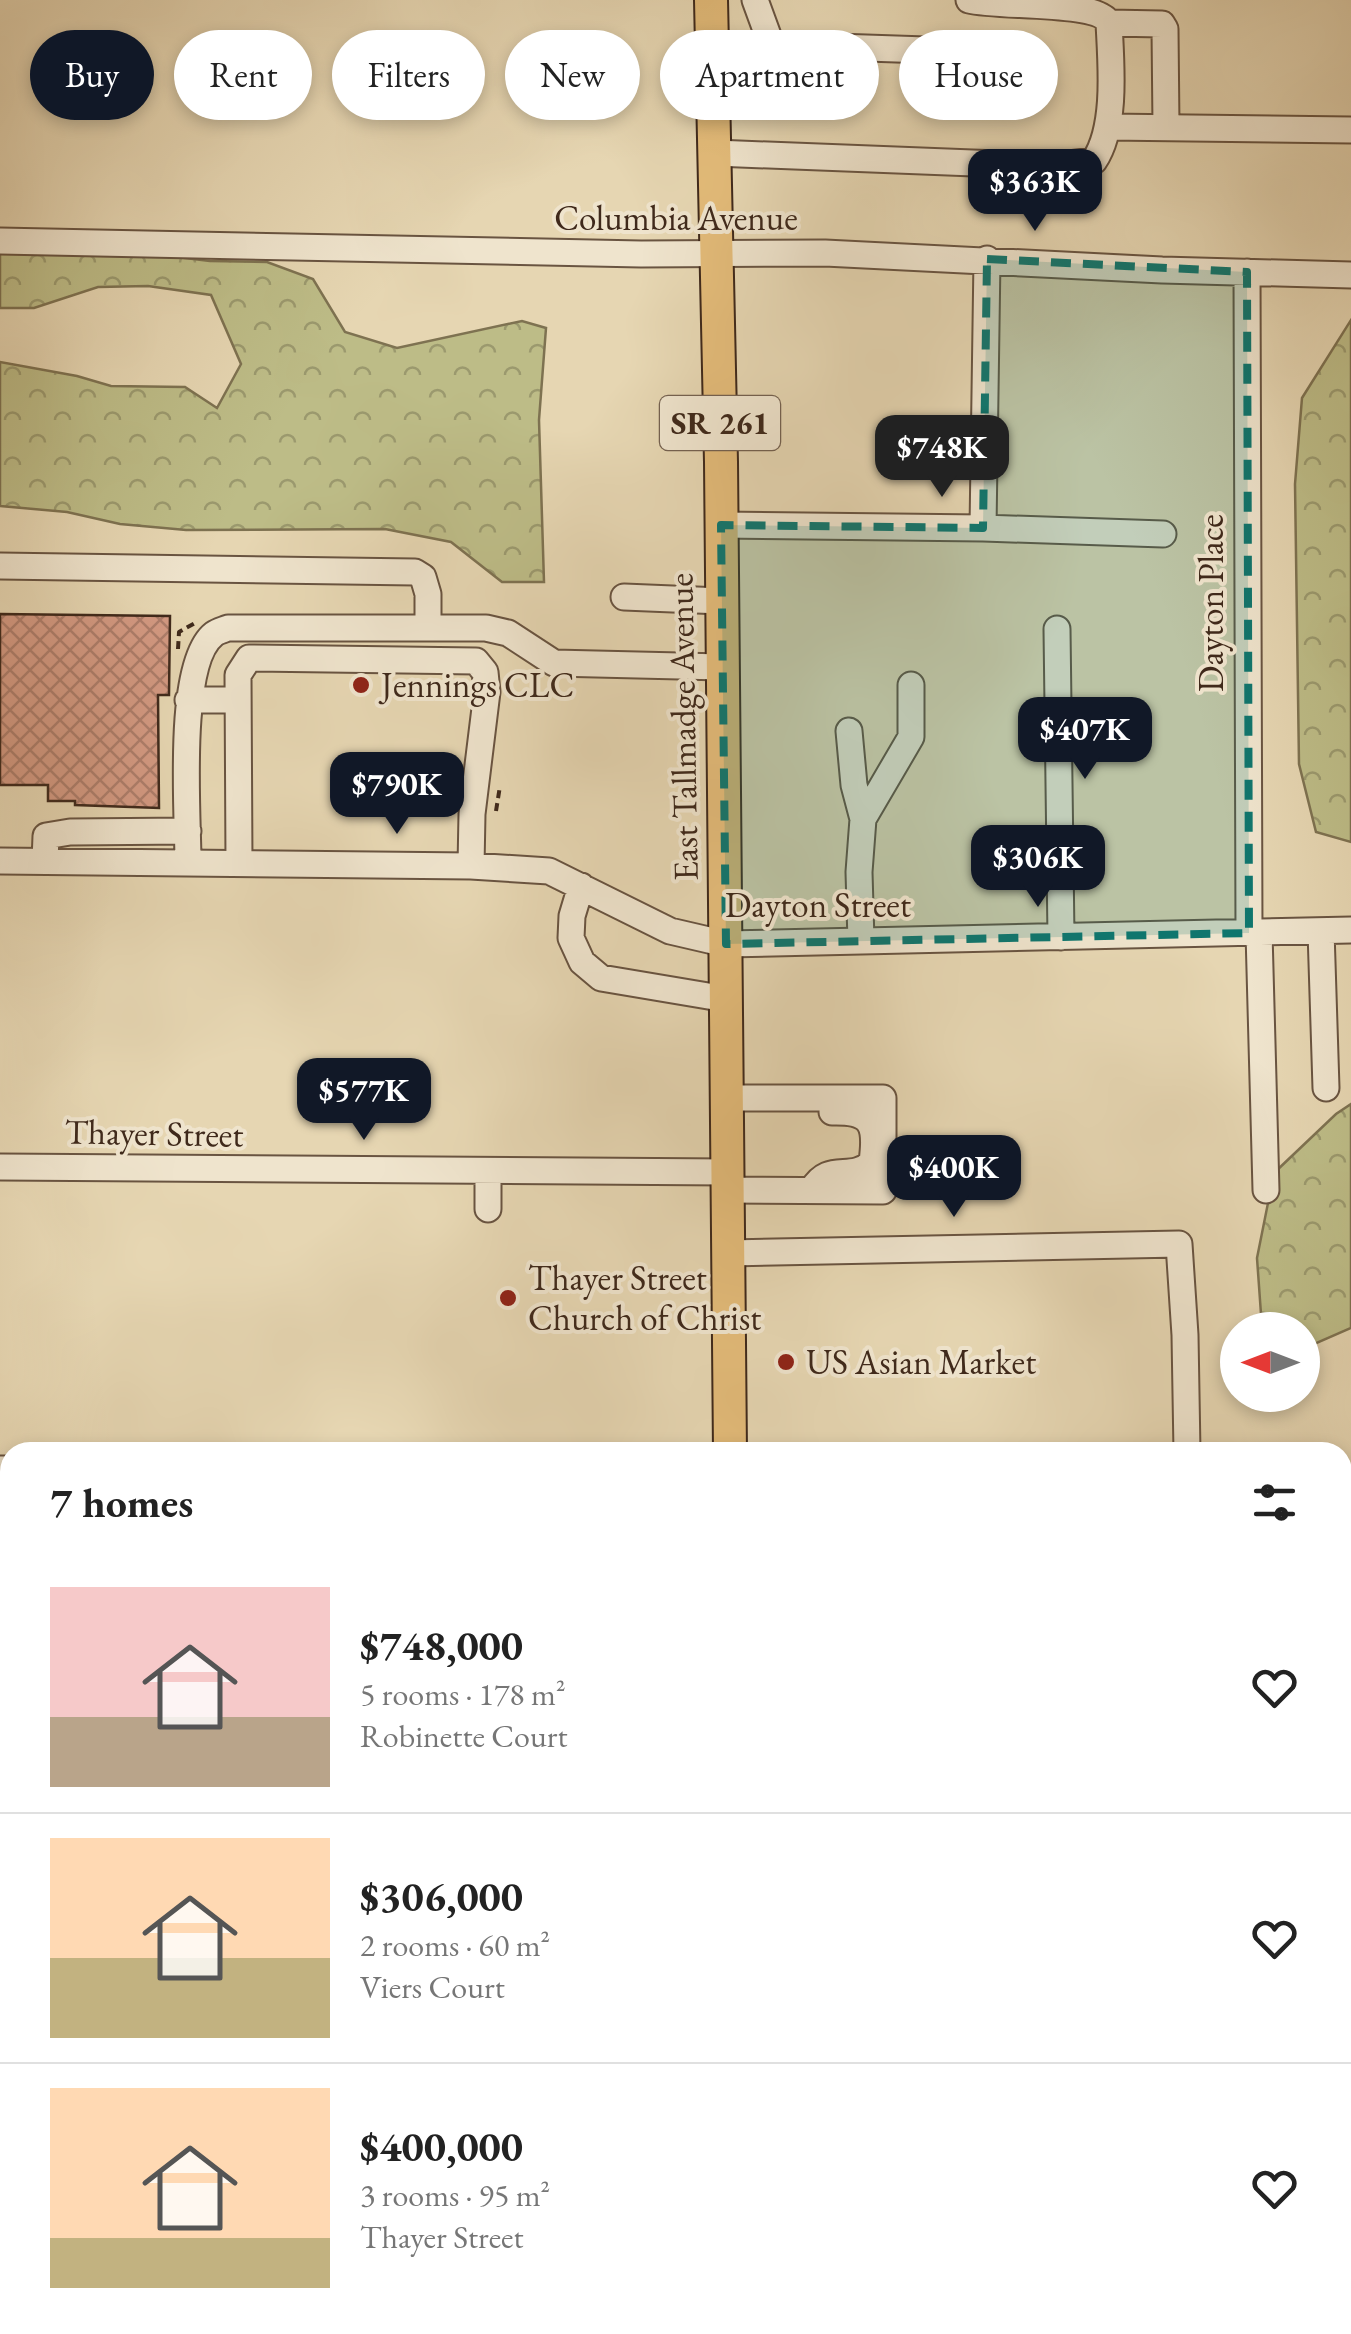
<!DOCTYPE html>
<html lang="en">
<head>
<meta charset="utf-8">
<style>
	body { margin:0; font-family:"EB Garamond",serif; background:#f6f6f6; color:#222; height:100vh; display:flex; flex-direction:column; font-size:38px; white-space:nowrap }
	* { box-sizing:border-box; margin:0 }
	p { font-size:32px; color:#767676 }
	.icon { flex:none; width:55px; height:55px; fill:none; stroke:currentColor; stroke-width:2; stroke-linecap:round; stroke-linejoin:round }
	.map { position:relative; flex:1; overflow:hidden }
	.drawer { position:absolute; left:0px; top:1442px; width:1352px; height:892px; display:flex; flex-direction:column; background:#fff; border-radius:30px 30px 0 0; box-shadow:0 5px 15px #0003 }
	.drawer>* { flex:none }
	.guide { position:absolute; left:30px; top:30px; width:1292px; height:90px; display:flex; gap:20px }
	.needle { width:65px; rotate:270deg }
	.tools { position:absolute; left:1220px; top:1312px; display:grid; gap:20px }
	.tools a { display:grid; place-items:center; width:100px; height:100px; border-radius:50%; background:#fff; box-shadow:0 5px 15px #0003; font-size:50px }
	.price { position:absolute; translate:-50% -85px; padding:0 22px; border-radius:20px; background:#111827; color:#fff; font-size:32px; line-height:65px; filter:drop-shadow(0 2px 5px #0008) }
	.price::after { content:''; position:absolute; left:50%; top:60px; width:30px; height:22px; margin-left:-15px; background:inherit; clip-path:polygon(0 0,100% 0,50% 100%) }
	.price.current { background:#222; color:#fff }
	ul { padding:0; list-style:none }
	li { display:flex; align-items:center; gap:30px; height:250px; padding:0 50px }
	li+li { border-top:2px solid #e0e0e0 }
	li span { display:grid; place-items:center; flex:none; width:280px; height:200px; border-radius:0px; color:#555 }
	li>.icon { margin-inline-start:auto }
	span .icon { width:120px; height:120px; fill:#fffc; stroke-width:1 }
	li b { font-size:42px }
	h2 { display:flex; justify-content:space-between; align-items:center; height:120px; padding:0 50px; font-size:42px }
	.pill { padding:0 35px; border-radius:45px; background:#fff; box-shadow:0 5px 15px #0003; font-size:35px; line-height:90px }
	.pill.current { background:#111827; color:#fff }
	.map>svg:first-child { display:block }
	.forest { fill:url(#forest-crowns); stroke:#7e7251; stroke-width:2.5 }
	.building { fill:url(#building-cross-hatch); stroke:#3f291b; stroke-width:2.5 }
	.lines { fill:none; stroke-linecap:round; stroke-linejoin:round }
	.minor-casing { stroke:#695441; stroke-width:29 }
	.major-casing { stroke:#3f291b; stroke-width:36 }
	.path { stroke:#3f291b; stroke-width:4; stroke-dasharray:8 5; stroke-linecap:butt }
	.minor { stroke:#efe4cd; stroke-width:25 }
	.major { stroke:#e3bb79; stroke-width:32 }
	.marked { fill:#0f766e; fill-opacity:0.2; stroke:#0f766e; stroke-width:8; stroke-dasharray:20 12; stroke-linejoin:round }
	.poi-dot { fill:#8f2418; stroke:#efe4cd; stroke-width:4 }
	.labels { text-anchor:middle; stroke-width:8; stroke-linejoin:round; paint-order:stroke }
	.shield { fill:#efe4cd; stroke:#746150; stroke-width:2.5 }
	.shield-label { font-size:32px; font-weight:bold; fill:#3f291b }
	.street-label { font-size:35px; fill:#3f291b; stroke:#efe4cd }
	.poi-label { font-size:35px; fill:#3f291b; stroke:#efe4cd; text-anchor:start }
</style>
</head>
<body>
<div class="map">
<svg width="1351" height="2334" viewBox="0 0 1351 2334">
	<defs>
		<pattern id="forest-crowns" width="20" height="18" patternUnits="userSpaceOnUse" patternTransform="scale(2.5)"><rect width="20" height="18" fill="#bdbc87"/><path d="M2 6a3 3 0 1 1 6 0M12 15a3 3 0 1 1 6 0" fill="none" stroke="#9b996e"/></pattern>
		<pattern id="building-cross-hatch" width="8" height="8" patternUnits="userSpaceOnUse" patternTransform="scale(2.5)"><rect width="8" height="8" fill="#d39982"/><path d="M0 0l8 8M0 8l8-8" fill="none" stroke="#ad7d6a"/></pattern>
	</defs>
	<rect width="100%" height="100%" fill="#e6d6b2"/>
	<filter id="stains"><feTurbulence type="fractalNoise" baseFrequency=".002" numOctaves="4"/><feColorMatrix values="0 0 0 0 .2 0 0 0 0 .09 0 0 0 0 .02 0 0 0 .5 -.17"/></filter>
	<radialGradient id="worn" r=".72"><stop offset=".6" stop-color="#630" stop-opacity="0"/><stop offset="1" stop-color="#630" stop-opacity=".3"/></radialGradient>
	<!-- forest -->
	<path class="forest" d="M0,236L210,261L267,262L313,279L345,332L397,348L522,321L546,328L539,420L544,582H502L451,542L385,529L186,530L120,524L67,512L0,506V362L77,376L111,386L185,387L217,408L241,364L211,295L148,286L98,287L34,308H0Z
		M1351,320V842L1316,832L1299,764L1295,484L1302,398Z
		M1351,1104V1328L1303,1349L1302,1330H1280L1261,1314L1257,1258L1274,1173L1336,1114Z
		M0,2085H10V2169L3,2188L1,2222L5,2244L10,2243V2325H65L43,2334H0Z
		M870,2325H1007L1017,2334H830Z"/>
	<!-- building -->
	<path class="building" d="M0,614L170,616L169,695H158L159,808L75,805V801H48V785H0Z"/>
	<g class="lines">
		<defs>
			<path id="minor" d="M755,0L770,41L777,45L926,50
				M969,0C1001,8 1097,0 1109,23
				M1108,127L1351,130
				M715,153L1052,166L1094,161C1117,127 1111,64 1109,23L1162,24L1165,29L1166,127
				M0,241L641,254L825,253L1162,270L1351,275
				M1247,272L1249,933
				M721,525L983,528L1163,534
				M983,528L987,259
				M0,566L415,572L423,577L428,594V628
				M624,597L721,601
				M1057,629L1061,937
				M188,700H238
				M849,731L854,785L863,819
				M0,861L471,866L549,871L670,931L726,944L1351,930
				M45,861L46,836L70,832L188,831
				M188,862C188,815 176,663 214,634C218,631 223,630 228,628H486L508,633L554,663L722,667
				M239,863L238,675L249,658L476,661L485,672L487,692L472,814L471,866
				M581,886L572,916L571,938L582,962L601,978L726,999
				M1321,931L1326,1088
				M1259,933L1266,1190
				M861,941L859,872L863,819L911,737V685
				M727,1098H883V1191L728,1190
				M0,1167L728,1172
				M812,1190C829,1160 851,1183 872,1162C877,1124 872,1111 832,1112
				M488,1209V1172
				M729,1253L1179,1244L1185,1335L1187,1452
				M0,1469H10
				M1342,1525L1351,1524
				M1342,1750L1351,1751
				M0,2056H10
				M1342,2109H1351
				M1099,2325L1100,2334"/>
			<path id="major" d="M711,0L721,462L730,1452
				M0,1760H10
				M1342,1816L1351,1817
				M739,2325L740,2334"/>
		</defs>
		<!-- minor casing -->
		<use href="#minor" class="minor-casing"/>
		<!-- major casing -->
		<use href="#major" class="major-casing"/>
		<!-- path -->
		<path class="path" d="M178,649L179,632L195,623
			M496,811L500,786"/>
		<!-- minor -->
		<use href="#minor" class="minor"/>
		<!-- major -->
		<use href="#major" class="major"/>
	</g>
	<!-- marked area -->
	<path class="marked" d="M987,259L1247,272L1249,933L726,944L721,525L983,528Z"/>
	<!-- markers -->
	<g class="poi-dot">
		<circle cx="361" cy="685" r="10"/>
		<circle cx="508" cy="1298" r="10"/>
		<circle cx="786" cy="1362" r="10"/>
	</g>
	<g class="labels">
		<!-- shield labels -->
		<rect class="shield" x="660" y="396" width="120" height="54" rx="8"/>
		<g class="shield-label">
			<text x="720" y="434">SR 261</text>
		</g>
		<!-- street labels -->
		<g class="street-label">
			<text x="676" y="230">Columbia Avenue</text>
			<text transform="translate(1211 603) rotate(-90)" y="12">Dayton Place</text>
			<text transform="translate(683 727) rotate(-91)" y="12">East Tallmadge Avenue</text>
			<text x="818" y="917">Dayton Street</text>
			<text transform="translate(154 1133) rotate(1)" y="12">Thayer Street</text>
		</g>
		<!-- poi labels -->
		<g class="poi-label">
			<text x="381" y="697">Jennings CLC</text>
			<text x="528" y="1290">Thayer Street<tspan x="528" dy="40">Church of Christ</tspan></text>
			<text x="806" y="1374">US Asian Market</text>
		</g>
	</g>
	<rect width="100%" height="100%" filter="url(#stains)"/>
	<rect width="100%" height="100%" fill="url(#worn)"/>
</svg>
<div class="tools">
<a><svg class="needle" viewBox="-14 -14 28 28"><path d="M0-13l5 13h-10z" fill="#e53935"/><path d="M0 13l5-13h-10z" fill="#767676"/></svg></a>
</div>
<b class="price" style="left:1035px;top:234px">$363K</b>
<b class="price current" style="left:942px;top:500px">$748K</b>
<b class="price" style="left:1085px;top:782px">$407K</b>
<b class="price" style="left:397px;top:837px">$790K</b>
<b class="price" style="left:1038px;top:910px">$306K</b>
<b class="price" style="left:364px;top:1143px">$577K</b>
<b class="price" style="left:954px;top:1220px">$400K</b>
<div class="guide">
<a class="pill current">Buy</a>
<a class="pill">Rent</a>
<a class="pill">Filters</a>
<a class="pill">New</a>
<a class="pill">Apartment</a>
<a class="pill">House</a>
</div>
<section class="drawer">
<h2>7 homes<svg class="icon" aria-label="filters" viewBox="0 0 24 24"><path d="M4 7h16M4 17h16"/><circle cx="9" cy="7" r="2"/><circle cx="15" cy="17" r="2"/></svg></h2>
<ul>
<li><span style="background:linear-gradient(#f6c9c9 65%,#b9a48a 0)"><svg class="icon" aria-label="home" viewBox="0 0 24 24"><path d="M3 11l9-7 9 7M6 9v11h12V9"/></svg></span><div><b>$748,000</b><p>5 rooms · 178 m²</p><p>Robinette Court</p></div><svg class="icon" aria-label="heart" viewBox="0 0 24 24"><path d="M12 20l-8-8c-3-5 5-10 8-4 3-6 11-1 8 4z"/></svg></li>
<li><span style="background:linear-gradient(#ffd9b3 60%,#c2b280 0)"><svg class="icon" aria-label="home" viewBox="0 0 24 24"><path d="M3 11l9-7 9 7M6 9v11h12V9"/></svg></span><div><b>$306,000</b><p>2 rooms · 60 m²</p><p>Viers Court</p></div><svg class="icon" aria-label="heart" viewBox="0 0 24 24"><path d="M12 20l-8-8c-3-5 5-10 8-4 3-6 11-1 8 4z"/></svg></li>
<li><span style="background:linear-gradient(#ffd9b3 75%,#c2b280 0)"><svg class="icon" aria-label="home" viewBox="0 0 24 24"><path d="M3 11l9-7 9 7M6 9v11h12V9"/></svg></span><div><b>$400,000</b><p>3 rooms · 95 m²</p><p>Thayer Street</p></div><svg class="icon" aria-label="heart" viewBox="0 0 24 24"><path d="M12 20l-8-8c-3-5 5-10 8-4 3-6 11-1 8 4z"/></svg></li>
</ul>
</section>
</div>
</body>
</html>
